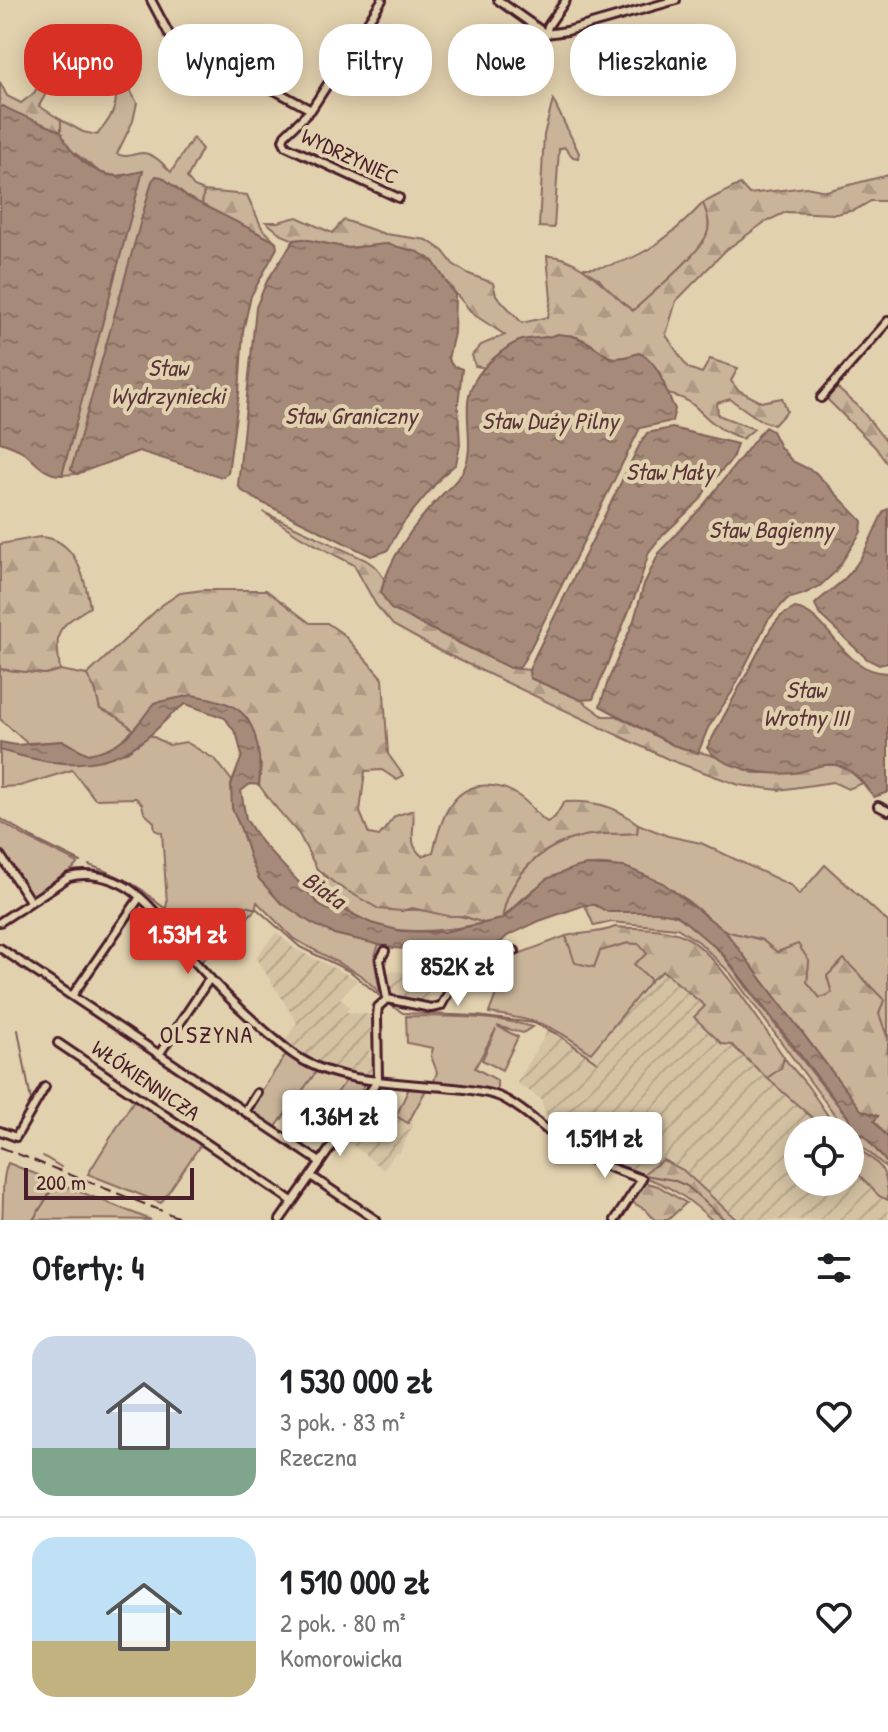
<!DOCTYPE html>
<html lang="pl">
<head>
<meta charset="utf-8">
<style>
	body { margin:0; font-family:"Patrick Hand",sans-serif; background:#f6f6f6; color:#202124; height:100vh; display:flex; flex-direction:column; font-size:30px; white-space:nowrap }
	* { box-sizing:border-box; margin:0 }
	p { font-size:26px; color:#757577 }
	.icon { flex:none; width:44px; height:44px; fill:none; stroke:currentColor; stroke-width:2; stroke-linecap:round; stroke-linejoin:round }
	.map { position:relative; height:1220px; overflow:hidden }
	.drawer { display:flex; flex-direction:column; background:#fff; flex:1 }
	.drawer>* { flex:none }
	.hud { position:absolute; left:24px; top:24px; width:840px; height:72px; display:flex; gap:16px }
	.buttons { position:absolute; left:784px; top:1116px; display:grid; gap:16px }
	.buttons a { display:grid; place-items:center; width:80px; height:80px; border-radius:50%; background:#fff; box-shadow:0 4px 20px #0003; font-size:40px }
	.scale { position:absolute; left:24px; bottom:20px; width:170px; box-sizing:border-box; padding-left:8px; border:4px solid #4a1f2b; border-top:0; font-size:22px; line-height:28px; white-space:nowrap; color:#4a1f2b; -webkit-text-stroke:6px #e2d1ae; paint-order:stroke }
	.price { position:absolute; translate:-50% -68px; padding:0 18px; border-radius:8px; background:#fff; color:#222; font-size:26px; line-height:52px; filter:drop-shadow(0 2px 4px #0008) }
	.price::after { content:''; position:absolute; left:50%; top:48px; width:24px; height:18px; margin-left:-12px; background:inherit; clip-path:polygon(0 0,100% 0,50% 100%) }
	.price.selected { background:#d93025; color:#fff }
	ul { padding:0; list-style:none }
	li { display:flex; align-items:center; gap:24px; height:200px; padding:0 32px }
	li+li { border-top:2px solid #e0e0e0 }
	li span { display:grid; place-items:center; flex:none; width:224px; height:160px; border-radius:24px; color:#555 }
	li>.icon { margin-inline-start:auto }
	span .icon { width:96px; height:96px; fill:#fffc; stroke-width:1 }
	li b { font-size:34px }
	h2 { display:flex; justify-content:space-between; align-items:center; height:96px; padding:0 32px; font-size:34px }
	.tag { padding:0 28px; border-radius:32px; background:#fff; box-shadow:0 4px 20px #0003; font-size:28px; line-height:72px }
	.tag.selected { background:#d93025; color:#fff }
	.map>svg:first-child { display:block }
	.built { fill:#d5c2a3 }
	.industrial { fill:url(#industrial-furrows) }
	.green { fill:#c9b499; stroke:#8a6a62; stroke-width:2 }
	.forest { fill:url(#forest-firs); stroke:#8a6a62; stroke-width:2 }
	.water { fill:url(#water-ripples); stroke:#81605a; stroke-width:2 }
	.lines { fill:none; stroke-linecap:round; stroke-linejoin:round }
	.stream { stroke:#81605a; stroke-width:2 }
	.street-casing { stroke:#4a1f2b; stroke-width:12 }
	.street { stroke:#e2d1ae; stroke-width:6 }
	.rail { stroke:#4a1f2b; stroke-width:2; stroke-dasharray:12 6; stroke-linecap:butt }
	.labels { text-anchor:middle; stroke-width:8; stroke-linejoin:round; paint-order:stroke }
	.street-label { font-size:22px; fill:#4a1f2b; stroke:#e2d1ae }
	.water-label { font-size:24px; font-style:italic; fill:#5c353b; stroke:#e2d1ae }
	.neighbourhood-label { font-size:24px; letter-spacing:2px; fill:#4a1f2b; stroke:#e2d1ae }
</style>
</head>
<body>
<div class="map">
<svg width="888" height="1220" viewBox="0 0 888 1220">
	<defs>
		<pattern id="industrial-furrows" width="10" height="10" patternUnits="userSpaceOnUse" patternTransform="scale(2)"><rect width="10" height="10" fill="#d5c2a3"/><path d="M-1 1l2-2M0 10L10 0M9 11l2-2" fill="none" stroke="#b8a68c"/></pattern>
		<pattern id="forest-firs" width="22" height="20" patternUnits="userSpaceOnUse" patternTransform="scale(2)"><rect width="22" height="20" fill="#c9b499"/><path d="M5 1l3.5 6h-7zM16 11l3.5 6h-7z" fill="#ae9a84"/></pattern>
		<pattern id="water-ripples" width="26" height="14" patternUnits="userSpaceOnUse" patternTransform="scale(2)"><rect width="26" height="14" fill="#a68b7a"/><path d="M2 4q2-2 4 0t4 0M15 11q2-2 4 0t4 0" fill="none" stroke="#897164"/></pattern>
	</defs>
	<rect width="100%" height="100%" fill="#e2d1ae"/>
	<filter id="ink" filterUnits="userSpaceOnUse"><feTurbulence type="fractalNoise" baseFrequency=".0125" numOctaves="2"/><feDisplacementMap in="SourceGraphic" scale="16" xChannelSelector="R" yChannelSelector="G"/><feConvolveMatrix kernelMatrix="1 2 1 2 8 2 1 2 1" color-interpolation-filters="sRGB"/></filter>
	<g filter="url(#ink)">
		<!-- built -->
		<path class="built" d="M316,1072L347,1079L315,1124L290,1107Z"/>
		<!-- industrial -->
		<path class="industrial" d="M276,932L295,949L358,980L340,998L350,1007L346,1012L372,1015L374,1018L375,1032H371L369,1057H376L373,1076L320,1065L304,1058L283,1043L297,1023L256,957Z
			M391,971L428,973L429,1004H422L388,995L385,974Z
			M663,971L705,1007L694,1018L722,1044H732L824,1130H798V1182H850V1165L879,1196L888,1200V1220H737L683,1170L640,1176L581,1150L550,1128L541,1099L517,1083L550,1027L591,1053L651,980Z
			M367,1099L413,1125L399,1154L395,1153L384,1170L343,1137Z"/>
		<!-- green -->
		<path class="green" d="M75,48C107,54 111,56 132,81L131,92L137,103L133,121L117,154C128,159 132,153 143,153C155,154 164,165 171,172L193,138L202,149L187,178L194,187L204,191L202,205L186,197L176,188L71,469L77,474L62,475L142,172L117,176L101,173L67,147L61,132V120L83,132L97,135C116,113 121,100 111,72C97,65 83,65 71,54Z
			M553,100L579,153L578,158L573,157L564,147L559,149L554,228L539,227L544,135Z
			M703,203C707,213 711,224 707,234C699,255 652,293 633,311L609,292L599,279L581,268C631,270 671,237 703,203Z
			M0,669L45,674L60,670L87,675L95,689L100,709L118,717L134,730L110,750L88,754L63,741L27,743L0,719Z
			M150,735L169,745L186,742L216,760L232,781V808L241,829L251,861L334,934L379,944L374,958L380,993L361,975L294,939L257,902L255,910L200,963L163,918L167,903L162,833L155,830L154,822L144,813L142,804L136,798L95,799L72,770L20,786L0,787V750L48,762L127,752Z
			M0,821L28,838L78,863L68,874L31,898L0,851Z
			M638,824L668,836L701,843L792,886L799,895L825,865L888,922V1039L879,1014L884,1000L844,960L827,976L832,993L820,999L807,982L809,961C799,958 788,957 779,953C771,950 767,942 759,939C748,935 733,935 723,929C708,920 695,905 680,895C609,846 558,858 502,919C508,878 539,847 579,837C598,832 618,835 637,833Z
			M317,869L337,885L401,911C416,906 468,917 484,923C418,937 349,941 317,869Z
			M595,904C621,919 653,904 679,917C711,932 736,974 757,1001C787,1040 816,1079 848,1117L857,1137L863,1134L888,1164V1169L850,1136V1130H846L731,974L699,942L677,928L611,922L594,926L585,905Z
			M566,936L568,945L594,967L600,951L628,943L639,944L648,954L635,964L651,980L591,1053C551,1024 538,1020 489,1013L500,984L468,973Z
			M406,1016C448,1017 493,1015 532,1027L523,1033L497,1026L518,1037L502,1070L482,1060L496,1029L475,1068L497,1080V1091L433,1084L437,1072L431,1056L433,1048L407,1043Z
			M286,1054L316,1072L275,1128L249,1110Z
			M784,1058L807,1085L831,1120L826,1130L767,1078L781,1068Z
			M347,1079L366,1083L331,1135L315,1124Z
			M409,1088L426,1090L408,1123L396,1116Z
			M134,1100L201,1144L161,1203L88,1174Z
			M8,1163L151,1220C102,1218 52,1220 2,1220C4,1201 1,1180 8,1163Z"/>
		<!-- forest -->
		<path class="forest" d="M54,58L64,61L39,106L61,120V132C41,122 22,117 3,106L0,108V82L7,96L21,103L34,93Z
			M888,175V201H871L855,210L836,214L786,212L765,222L726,250L676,301L666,335L688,368L702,373L710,359L738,368L731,381L738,390L761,402L782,398L787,411L774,425L760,420L730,399L717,403L718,415L754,429L742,439C734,435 724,432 717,426C696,411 695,399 667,394L660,373L639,353C600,367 608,348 577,337C565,333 557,335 546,338C538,341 528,338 521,341C507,345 496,359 486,368L475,366L472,355L481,345L505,335L473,314L447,283L387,244L348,248L303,239L294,240L282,235L266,222H278L297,217L332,233L344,220L385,234L427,240L443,251L453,264L469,274L493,283L496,295L522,323L548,317L551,299L547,256C578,254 610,293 633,311C652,293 699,255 707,234C711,224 707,213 703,203L740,184L749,194L806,187L826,191Z
			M204,191L247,195L262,228L276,242L202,205Z
			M837,388L858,406L888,444V465L875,447L826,398Z
			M263,512L366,560L377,568L384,579L381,594L416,622L510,668L529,670L530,678L581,700L603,716H617L673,745L714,756L754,773H791L822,765H836L850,771L863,783L848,789L833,782L779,790L739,785L670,760L440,651L393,625L376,605L354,565L301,537Z
			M40,537C76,538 85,578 90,607C55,629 55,629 60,670L45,674L0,669V544Z
			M204,590H266L310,623H327L343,634L383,679L388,754L403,775L397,780L382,770L365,771L360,812L369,834L379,836L395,816L413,810C416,828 406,843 422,856L433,852C440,825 448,791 479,786C493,784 509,788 520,797C531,804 536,815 547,822L555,817L564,802C594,800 615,806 638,824L637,833C618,835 598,832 580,837C539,846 508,878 502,919L484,923L463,916H448L412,908L401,911L379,909L337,885L317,869L299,834L272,803L259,785L261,765L219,701L155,703L134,730L118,717L100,709L95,689L87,675L162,605L180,593Z
			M615,927C636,929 665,927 684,936C717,952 762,1026 784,1057L781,1068L767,1078L732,1045L722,1044L694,1017L705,1006L663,971L651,980L634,964L647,954L639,944L628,943L600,951L594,967L575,963L566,936C583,932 600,934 615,927Z
			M725,931L762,940L777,952L798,944L809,961L807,982L820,998L832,993L827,976L844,959L884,1000L879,1014L888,1039V1138L874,1121L878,1116L861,1110Z
			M850,1143C877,1163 888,1164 888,1200L879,1196L850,1165Z
			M663,1160L683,1170L737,1220H712C690,1200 669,1184 640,1176Z
			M643,1182L658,1186L686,1203L668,1220H655L646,1210L632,1202Z"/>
		<!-- water -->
		<path class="water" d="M3,106C22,117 41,122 61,132C68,152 93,175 116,176C124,176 134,173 143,171L62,475C42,475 35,459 20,450C14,447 6,444 0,442V108Z
			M156,176L162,177L187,197L276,242L277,248L251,296L243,331L239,393L228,473L222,477L139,451L77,474L71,470L152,181Z
			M303,239L348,248L387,244L418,252L433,261L455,295L454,333L448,359L453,366L462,369L458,405L460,445L456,464L442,476L403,523L387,551L371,556L257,500L241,490L238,485L256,307L267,281L294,240Z
			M558,334C564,335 572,335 578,338C608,350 601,366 639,353C661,362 664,390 675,409L672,421L640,428L527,655L519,668H510L391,609L381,593C388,560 414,524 438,499C446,490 457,482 463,471C478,445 458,407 475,380C483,366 506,345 522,340C534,337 545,339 558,334Z
			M765,427L772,431L780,447L792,461L815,472L862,521L861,532L836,571L820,586L804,594L787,599L768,620L732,692L708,728L698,753L673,745L600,706L608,681L634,620L644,584L660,551L702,507Z
			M672,428L737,444L732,459L708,486L700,500L660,538L649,552L637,591L593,699L581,700L530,678L529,670L535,656L640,444L647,433Z
			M888,509V663L879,665L867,659L819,614L815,604C826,593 839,586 849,574C866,555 872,533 884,511Z
			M795,608C831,614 840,672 888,673V792L874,797C864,785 853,768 837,765C822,762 808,771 794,773C768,776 723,769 707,748L771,628L781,616Z
			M192,695C207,698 229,701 241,712C259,728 261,762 259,785L250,784L241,791L246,819L261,842L322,907L329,910H344L371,923L401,931L444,932L502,919L546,879L574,868L587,865L625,867L663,883L725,931L861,1110L878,1116L874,1121L888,1138V1164L863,1134L857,1138L848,1117L722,953L677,915L657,912H608L595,905H585L539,921L507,936L501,942L467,951L445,952L393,948L334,934L311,923L280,902L259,879L251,861L241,829L232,808L231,785L242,756L237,735L225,718L186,704C170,712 163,725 149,736C103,774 52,766 0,750V742L16,745L63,741L88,754C123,748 134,730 154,703Z"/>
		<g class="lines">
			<!-- stream -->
			<path class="stream" d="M0,818L32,838L81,862
				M89,865C107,871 124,878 141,889C152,897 159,907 172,912L245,906L257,909L300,947L351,972L381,997
				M387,1003L403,1013L477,1016L534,1023L557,1034L597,1062
				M18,1030L32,1106
				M580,1147L593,1155L645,1175L673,1180L687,1186L725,1220
				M43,1156L61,1167
				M33,1220L55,1185"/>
			<defs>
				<path id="street" d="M151,0L171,38L181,49L198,58L241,72L311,110L382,0
					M498,0L546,34
					M546,34L567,31L676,0
					M546,34L548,26L566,0
					M311,110L285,135L283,140L286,146L399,198
					M821,398L888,321
					M878,806L888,811
					M0,855L30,901
					M0,922L69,877C88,872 110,877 127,887C155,905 175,939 196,963C224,995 257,1025 289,1051C343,1093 431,1078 495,1095C516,1101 550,1134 569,1148C590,1162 618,1170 642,1179L615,1220
					M0,948L320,1162
					M72,996L140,897
					M387,999L431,1008L441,1006L453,984L466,971L515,951
					M58,1043L292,1201
					M160,1053L210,978
					M245,1112L257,1093
					M0,1131L16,1137L45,1087
					M311,1176L376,1220
					M280,1220L378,1080L377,1016L378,1007L387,999L380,960L385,951"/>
			</defs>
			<!-- street casing -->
			<use href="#street" class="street-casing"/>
			<!-- street -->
			<use href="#street" class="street"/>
			<!-- rail -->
			<path class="rail" d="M0,1147L185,1220"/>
		</g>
	</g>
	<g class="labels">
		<!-- street labels -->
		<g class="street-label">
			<text transform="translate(350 156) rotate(25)" y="8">WYDRZYNIEC</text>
			<text transform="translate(146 1080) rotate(34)" y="8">WŁÓKIENNICZA</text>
		</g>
		<!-- water labels -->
		<g class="water-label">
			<text x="168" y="376">Staw<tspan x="168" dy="28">Wydrzyniecki</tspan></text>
			<text x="351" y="424">Staw Graniczny</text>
			<text x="550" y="429">Staw Duży Pilny</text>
			<text x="670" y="480">Staw Mały</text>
			<text x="771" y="538">Staw Bagienny</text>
			<text x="806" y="698">Staw<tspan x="806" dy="28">Wrotny III</tspan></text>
			<text transform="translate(324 890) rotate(35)" y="8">Biała</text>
		</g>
		<!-- neighbourhood labels -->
		<g class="neighbourhood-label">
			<text x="207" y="1043">OLSZYNA</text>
		</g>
	</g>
</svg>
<div class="buttons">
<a><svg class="icon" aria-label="locate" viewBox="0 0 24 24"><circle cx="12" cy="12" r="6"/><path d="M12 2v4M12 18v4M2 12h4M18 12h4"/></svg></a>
</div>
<div class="scale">200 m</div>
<b class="price selected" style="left:188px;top:976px">1.53M zł</b>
<b class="price" style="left:458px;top:1008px">852K zł</b>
<b class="price" style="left:340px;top:1158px">1.36M zł</b>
<b class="price" style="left:605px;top:1180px">1.51M zł</b>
<div class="hud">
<a class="tag selected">Kupno</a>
<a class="tag">Wynajem</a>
<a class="tag">Filtry</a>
<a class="tag">Nowe</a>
<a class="tag">Mieszkanie</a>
</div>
</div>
<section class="drawer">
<h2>Oferty: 4<svg class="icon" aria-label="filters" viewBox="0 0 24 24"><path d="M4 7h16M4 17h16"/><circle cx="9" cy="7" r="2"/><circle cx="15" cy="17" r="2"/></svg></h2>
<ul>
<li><span style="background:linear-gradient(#c9d6e8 70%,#7fa58c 0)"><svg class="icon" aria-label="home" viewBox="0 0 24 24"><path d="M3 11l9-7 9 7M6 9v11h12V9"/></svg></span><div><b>1 530 000 zł</b><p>3 pok. · 83 m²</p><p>Rzeczna</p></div><svg class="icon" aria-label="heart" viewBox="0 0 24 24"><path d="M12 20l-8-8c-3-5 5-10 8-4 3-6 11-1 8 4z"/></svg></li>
<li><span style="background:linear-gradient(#bfe0f5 65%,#c2b280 0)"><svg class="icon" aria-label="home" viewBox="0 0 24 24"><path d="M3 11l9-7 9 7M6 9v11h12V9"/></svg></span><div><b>1 510 000 zł</b><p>2 pok. · 80 m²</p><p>Komorowicka</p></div><svg class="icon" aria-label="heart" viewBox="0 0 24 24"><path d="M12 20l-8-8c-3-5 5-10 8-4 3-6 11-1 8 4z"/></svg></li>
</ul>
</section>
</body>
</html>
